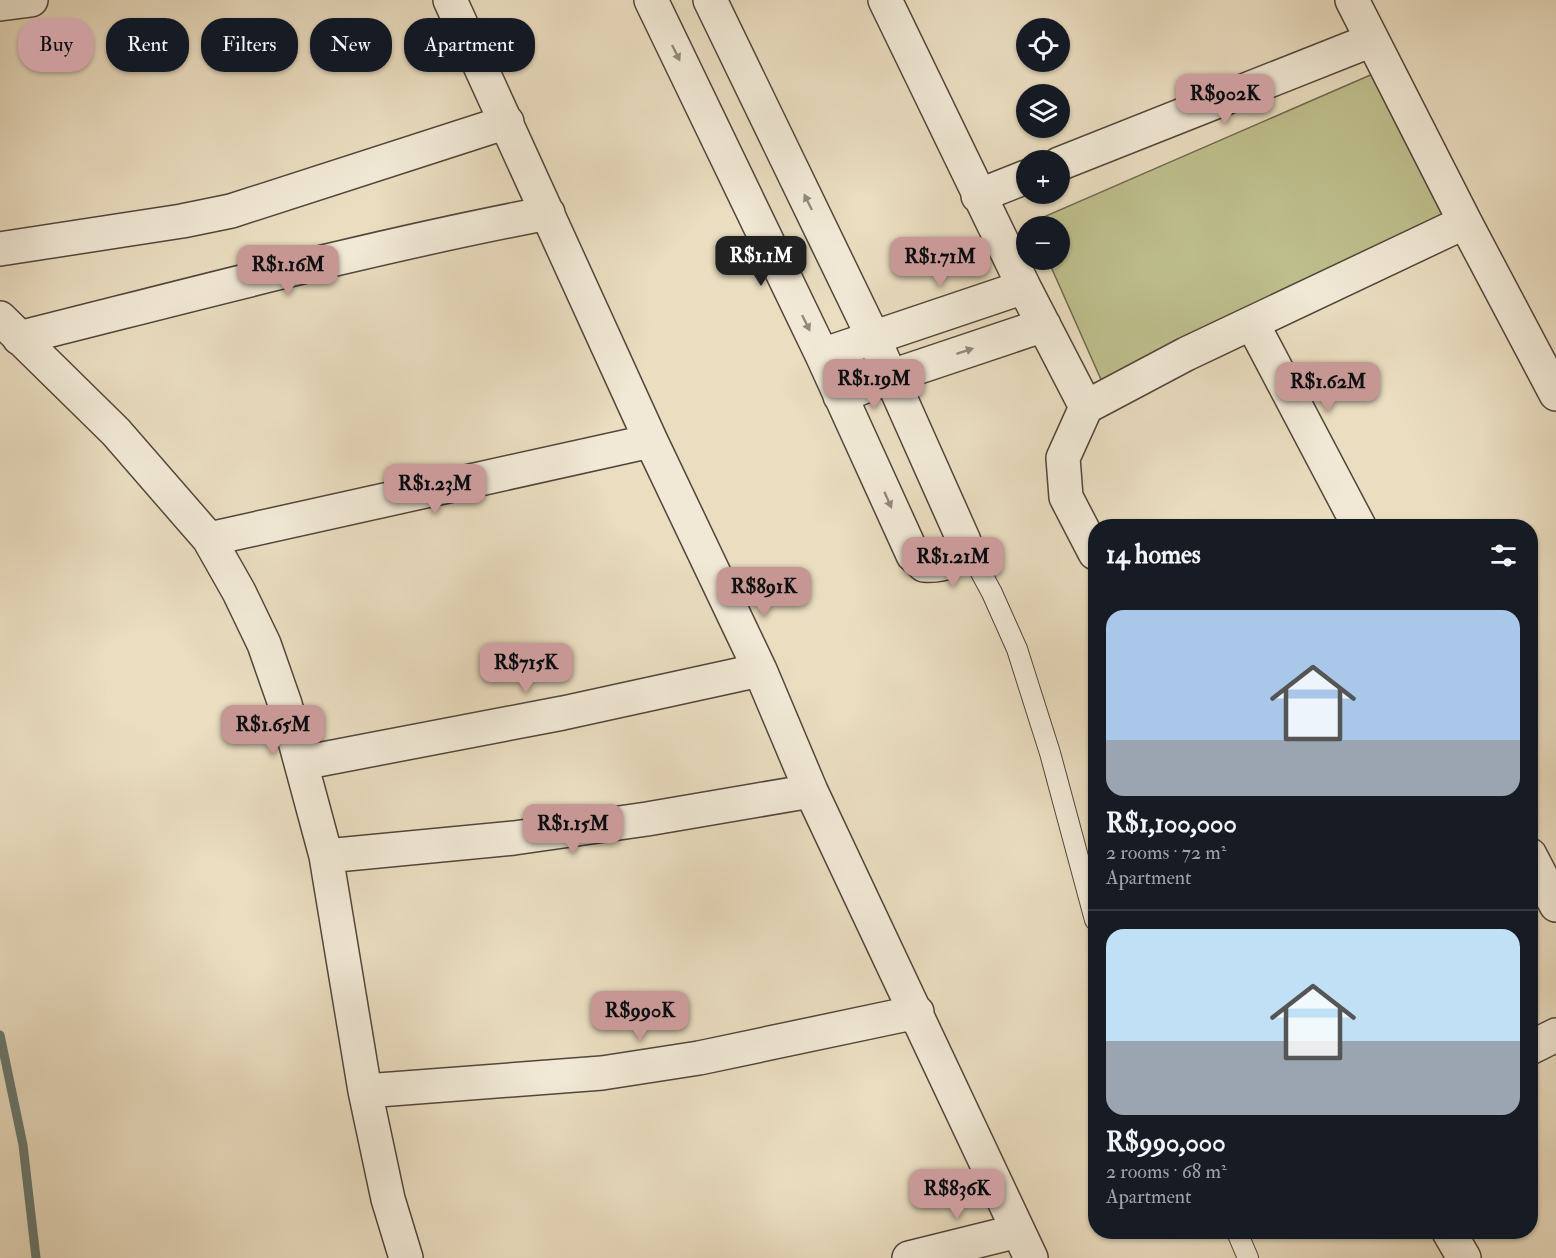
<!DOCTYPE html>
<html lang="en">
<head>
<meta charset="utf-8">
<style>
	body { margin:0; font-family:"IM FELL Double Pica",serif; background:#242831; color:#f1f3f6; height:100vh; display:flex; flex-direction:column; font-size:22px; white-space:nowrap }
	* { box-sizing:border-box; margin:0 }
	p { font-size:20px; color:#9ea1a6 }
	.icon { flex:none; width:33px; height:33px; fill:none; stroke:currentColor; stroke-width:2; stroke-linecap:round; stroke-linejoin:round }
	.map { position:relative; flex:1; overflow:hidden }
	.drawer { position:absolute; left:1088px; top:519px; width:450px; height:720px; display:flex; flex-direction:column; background:#171b24; border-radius:24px; box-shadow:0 2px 4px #0004 }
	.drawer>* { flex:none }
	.banner { position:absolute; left:18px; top:18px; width:570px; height:54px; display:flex; gap:12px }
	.tools { position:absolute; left:1016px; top:18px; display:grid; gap:12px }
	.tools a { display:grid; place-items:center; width:54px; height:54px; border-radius:50%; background:#171b24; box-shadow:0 2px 4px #0004; font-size:30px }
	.price { position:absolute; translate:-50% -51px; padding:0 14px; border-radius:12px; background:#c59692; color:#111; font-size:20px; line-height:39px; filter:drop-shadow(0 2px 3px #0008) }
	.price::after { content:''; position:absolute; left:50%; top:36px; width:18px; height:14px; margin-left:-9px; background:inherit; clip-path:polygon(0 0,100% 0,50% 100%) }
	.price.selected { background:#222; color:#fff }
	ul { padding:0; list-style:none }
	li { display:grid; align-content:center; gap:12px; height:318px; padding:0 18px }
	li+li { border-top:2px solid #363941 }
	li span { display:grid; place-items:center; height:186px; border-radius:18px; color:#555 }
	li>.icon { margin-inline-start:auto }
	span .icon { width:108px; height:108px; fill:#fffc; stroke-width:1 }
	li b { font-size:26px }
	h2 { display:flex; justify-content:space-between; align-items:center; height:72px; padding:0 18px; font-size:26px }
	.pill { padding:0 21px; border-radius:24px; background:#171b24; box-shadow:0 2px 4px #0004; font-size:21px; line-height:54px }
	.pill.selected { background:#c59692; color:#111 }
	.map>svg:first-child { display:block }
	.green { fill:#bebf8d; stroke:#6e6a4e; stroke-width:1.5 }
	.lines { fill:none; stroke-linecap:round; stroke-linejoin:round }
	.stream { stroke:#687970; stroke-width:9 }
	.service-casing { stroke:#52463b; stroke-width:22 }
	.minor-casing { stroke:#52463b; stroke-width:36 }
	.service { stroke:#f1e9d6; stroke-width:20 }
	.minor { stroke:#f1e9d6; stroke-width:33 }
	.oneway { fill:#92897c }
</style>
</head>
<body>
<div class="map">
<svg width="1556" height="1258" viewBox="0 0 1556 1258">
	<rect width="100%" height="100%" fill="#eaddc0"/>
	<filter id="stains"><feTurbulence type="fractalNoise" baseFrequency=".00333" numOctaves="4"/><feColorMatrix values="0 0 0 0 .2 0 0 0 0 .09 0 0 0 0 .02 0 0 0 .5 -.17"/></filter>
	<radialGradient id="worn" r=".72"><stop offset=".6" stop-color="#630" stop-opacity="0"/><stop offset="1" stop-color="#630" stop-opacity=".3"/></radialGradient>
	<!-- green -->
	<path class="green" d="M1375,73L1450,217L1103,384L1048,260H1059V226H1034L1032,222Z"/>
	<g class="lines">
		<!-- stream -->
		<path class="stream" d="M0,1035L23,1145L36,1258"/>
		<defs>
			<path id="service" d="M964,541L992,593L1017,649L1050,753L1095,920
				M1237,1232L1248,1258"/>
			<path id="minor" d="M450,0L651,441L760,670L811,791L1031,1258
				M651,0L822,355L913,555L924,565C942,566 961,562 964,541L873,337L710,0
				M885,0L1024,287L1086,407
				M1352,0L1465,222L1556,394
				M0,4L31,0
				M1059,164L1372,40
				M978,196L1026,177
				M0,249L182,221L231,211L507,122
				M0,318L116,432L209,539L239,592L264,644L285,704L326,856L365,1091L388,1199L406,1258
				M1252,323L1359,526
				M19,338C195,294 370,247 548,213
				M822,355L1024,287
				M840,396L889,377L1044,325
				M209,539L651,441
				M1095,553L1066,497L1063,458L1086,407L1186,354L1465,222
				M302,763L563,713L760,670
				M1530,855L1556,905
				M326,856L514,838L647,819L811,791
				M1530,1048L1556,1035
				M365,1091L602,1073L699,1058L917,1012
				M1449,1232L1464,1258
				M909,1258L1018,1231"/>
		</defs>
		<!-- service casing -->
		<use href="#service" class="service-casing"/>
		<!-- minor casing -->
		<use href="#minor" class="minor-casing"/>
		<!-- service -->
		<use href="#service" class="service"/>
		<!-- minor -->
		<use href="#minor" class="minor"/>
	</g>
	<!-- one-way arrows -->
	<defs><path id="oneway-solid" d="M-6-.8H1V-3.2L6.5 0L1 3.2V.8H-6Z" transform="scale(1.5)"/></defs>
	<g class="oneway">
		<use href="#oneway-solid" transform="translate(676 53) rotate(64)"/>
		<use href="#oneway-solid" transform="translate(808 202) rotate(-116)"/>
		<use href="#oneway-solid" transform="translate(806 323) rotate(64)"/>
		<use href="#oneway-solid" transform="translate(965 351) rotate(-18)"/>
		<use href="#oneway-solid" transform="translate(888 500) rotate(66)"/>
	</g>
	<rect width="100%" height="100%" filter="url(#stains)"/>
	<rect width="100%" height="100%" fill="url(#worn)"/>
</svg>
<div class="tools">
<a><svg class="icon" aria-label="locate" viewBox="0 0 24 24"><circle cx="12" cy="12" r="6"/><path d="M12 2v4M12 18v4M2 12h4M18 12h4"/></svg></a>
<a><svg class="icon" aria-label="layers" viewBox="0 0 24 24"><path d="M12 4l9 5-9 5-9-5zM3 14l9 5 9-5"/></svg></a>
<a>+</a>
<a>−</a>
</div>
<b class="price" style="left:1225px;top:125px">R$902K</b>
<b class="price selected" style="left:761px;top:287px">R$1.1M</b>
<b class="price" style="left:940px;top:288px">R$1.71M</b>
<b class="price" style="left:288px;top:296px">R$1.16M</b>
<b class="price" style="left:874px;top:410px">R$1.19M</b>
<b class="price" style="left:1328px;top:413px">R$1.62M</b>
<b class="price" style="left:435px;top:515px">R$1.23M</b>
<b class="price" style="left:953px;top:588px">R$1.21M</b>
<b class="price" style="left:764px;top:618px">R$891K</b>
<b class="price" style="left:526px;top:694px">R$715K</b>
<b class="price" style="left:273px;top:756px">R$1.65M</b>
<b class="price" style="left:573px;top:855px">R$1.15M</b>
<b class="price" style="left:640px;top:1042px">R$990K</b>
<b class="price" style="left:957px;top:1220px">R$836K</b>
<div class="banner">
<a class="pill selected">Buy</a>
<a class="pill">Rent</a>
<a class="pill">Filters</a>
<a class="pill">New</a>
<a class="pill">Apartment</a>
</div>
<section class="drawer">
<h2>14 homes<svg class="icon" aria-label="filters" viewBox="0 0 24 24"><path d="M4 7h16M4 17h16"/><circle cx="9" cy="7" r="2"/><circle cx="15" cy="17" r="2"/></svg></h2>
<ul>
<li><span style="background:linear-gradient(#a9c7e8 70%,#9aa5b1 0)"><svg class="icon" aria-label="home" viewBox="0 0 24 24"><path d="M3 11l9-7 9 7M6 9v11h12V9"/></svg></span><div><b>R$1,100,000</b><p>2 rooms · 72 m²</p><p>Apartment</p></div></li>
<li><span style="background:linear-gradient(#bfe0f5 60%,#9aa5b1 0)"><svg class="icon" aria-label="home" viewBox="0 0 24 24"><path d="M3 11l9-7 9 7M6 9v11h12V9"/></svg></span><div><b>R$990,000</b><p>2 rooms · 68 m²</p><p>Apartment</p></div></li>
</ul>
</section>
</div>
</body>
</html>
